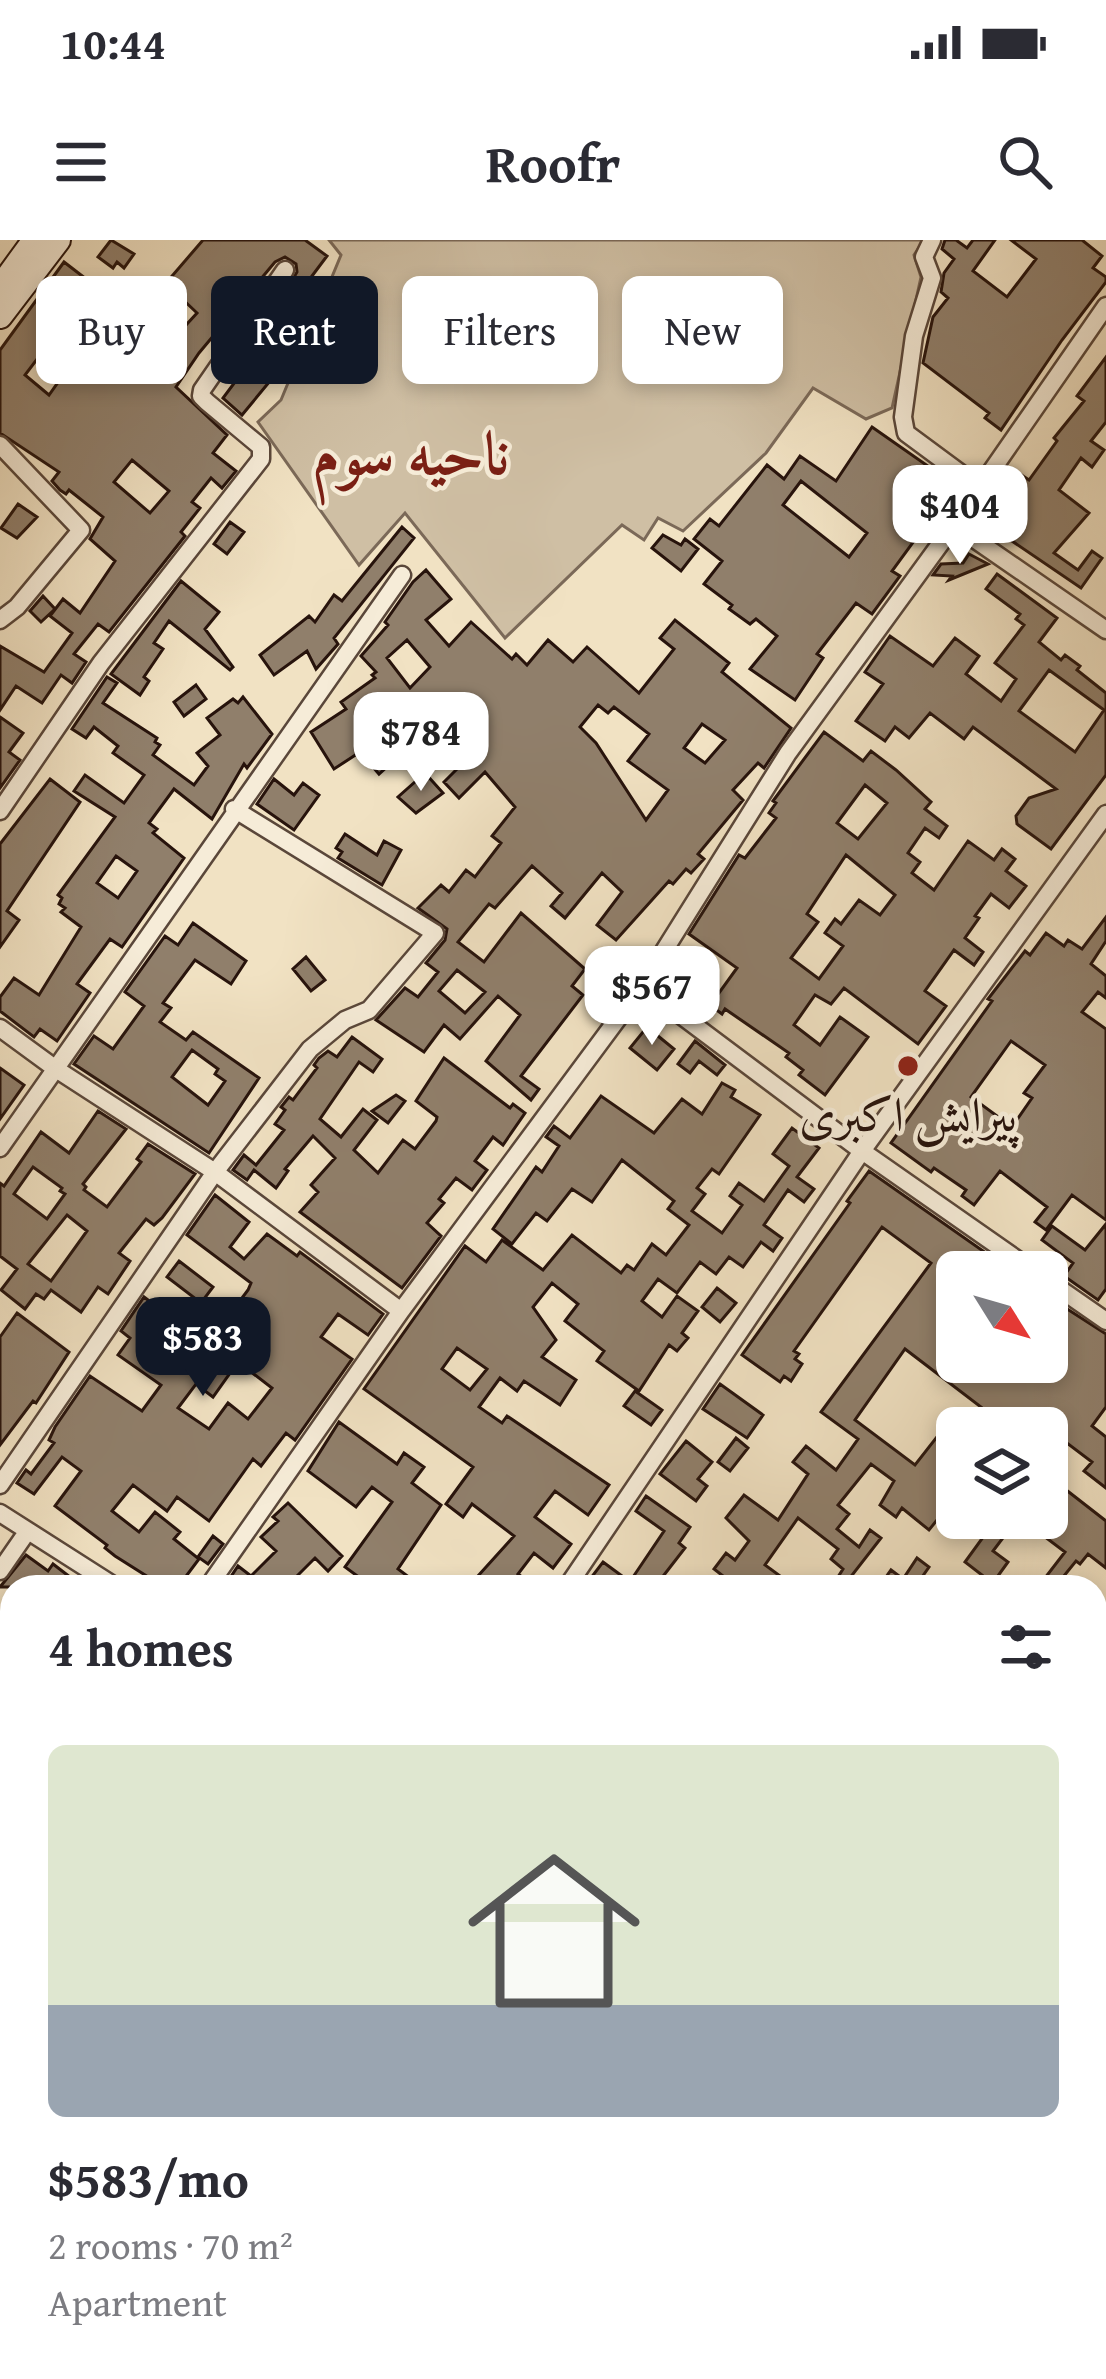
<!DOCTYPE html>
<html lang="en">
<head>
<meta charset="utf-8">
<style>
	body { margin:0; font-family:"Gentium Book Plus",Amiri,serif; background:#f2f2f3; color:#2b2b33; height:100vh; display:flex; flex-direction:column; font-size:45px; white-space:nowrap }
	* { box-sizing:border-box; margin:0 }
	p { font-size:39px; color:#7c7c81 }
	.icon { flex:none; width:66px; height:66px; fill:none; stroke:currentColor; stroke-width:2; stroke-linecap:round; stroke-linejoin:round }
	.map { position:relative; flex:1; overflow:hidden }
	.sheet { position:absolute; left:0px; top:1335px; width:1107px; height:804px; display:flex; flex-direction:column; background:#fff; border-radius:36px 36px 0 0; box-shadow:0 6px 18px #0003 }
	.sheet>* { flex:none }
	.hud { position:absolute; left:36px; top:36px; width:1035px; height:108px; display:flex; gap:24px }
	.needle { width:78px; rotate:127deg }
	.controls { position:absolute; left:936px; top:1011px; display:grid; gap:24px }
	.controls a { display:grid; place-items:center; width:132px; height:132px; border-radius:18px; background:#fff; box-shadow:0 6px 18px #0003; font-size:60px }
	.price { position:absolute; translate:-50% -102px; padding:0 27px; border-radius:24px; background:#fff; color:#222; font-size:39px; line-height:78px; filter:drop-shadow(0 3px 6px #0008) }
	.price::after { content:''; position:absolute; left:50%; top:72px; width:36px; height:27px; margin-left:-18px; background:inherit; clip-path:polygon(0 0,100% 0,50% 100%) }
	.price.current { background:#111827; color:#fff }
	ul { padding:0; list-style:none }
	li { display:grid; align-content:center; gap:24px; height:636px; padding:0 48px }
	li+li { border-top:3px solid #e1e1e2 }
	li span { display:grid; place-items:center; height:372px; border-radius:18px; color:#555 }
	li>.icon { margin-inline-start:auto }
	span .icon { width:216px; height:216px; fill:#fffc; stroke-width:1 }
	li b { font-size:51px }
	h2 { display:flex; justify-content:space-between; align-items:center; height:144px; padding:0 48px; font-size:51px }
	.pill { padding:0 42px; border-radius:18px; background:#fff; box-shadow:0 6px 18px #0003; font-size:42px; line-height:108px }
	.pill.current { background:#111827; color:#fff }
	.status { display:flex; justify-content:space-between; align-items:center; height:84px; padding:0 60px; background:#fff; direction:ltr }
	.status svg { height:33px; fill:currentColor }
	header { display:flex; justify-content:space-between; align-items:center; height:156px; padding:0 48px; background:#fff; font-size:54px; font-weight:800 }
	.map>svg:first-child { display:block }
	.green { fill:#cfbfa4; stroke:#7b6958; stroke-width:3 }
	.building { fill:#907f6b; stroke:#27130c; stroke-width:3; fill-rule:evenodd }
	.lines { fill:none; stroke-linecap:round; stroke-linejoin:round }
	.street-casing { stroke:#5a473a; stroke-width:21 }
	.secondary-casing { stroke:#27130c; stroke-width:28 }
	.street { stroke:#f6ecd8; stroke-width:16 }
	.secondary { stroke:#f6ecd8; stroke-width:24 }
	.poi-dot { fill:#8f2418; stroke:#f6ecd8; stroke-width:4.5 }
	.labels { text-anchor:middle; stroke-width:9; stroke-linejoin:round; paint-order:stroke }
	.poi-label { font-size:48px; fill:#27130c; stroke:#f6ecd8 }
	.district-label { font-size:60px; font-weight:bold; fill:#7a1f14; stroke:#f6ecd8 }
</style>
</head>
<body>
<div class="status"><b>10:44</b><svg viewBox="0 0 49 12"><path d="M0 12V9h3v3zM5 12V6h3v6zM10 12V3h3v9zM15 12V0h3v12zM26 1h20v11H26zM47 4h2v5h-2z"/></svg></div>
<header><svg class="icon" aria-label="menu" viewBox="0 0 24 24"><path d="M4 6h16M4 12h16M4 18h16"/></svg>Roofr<svg class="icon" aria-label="search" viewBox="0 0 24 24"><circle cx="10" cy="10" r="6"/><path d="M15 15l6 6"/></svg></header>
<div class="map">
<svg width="1106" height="2139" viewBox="0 0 1106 2139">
	<rect width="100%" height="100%" fill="#f1e2c3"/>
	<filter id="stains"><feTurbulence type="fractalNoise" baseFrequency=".00167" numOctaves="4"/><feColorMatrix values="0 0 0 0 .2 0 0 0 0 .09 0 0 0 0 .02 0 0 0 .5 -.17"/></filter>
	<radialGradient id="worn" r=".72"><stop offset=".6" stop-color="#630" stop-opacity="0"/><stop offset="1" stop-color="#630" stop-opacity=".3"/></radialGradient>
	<!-- green -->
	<path class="green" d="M329,0H924L914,15L921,37L892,168L866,179L813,148L766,213L683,291L658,278L644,300L622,285L505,398L405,273L359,325L258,182L281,160L341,15Z"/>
	<!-- building -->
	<path class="building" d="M111,0L134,14L124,28L117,22L113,28L98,17Z
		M203,0H305L327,16L309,40L316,45L306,58L289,46L297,32L296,24L285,17L275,22L199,113L176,147L227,195L213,213L236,231L222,248L211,238L192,262L200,268L181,292L185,296L109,392L98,384L74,414L86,422L72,443L61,435L42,463L16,446L0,470V406L44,432L72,393L50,376L63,359L80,373L115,321L90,299L103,277L69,250L66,254L60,250L52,241L59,232L0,193V110L64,22L94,45L72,73L96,91L118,63L136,78ZM176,53L197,73L176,96L154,78ZM56,94L80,111L49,155L25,135ZM132,220L169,251L150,273L114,242Z
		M945,0H956L967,8L973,0H995L973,31L1007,57L1036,19L1011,0H1082L1102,16L1093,28L1106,37V42L1062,100L1001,190L985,178L989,173L923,123L933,77L948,58L941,52L944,33L954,19L942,9Z
		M294,58L308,68L302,86L281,112L289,118L242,175L223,158L241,134L233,128L248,106L255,111Z
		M1106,117V182L1091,201L1104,210L1092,227L1081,218L1059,250L1089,273L1054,313L1078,330L1092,311L1102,318L1081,348L990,286L1004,266L990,256L998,244L1007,251L1020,234L1029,240L1057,201L1054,198L1084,161L1077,156Z
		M872,187L955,245L892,331L900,336L872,374L856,363L817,414L823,418L795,460L750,429L777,396L756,379L750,384L729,369L732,365L704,344L722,321L694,299L710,279L719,286L767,225L784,239L800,216L836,241ZM801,241L867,293L849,317L783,265Z
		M18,264L37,277L17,298L1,288Z
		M230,282L244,292L227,314L214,304Z
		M402,287L414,298L334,398L338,404L316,429L307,411L274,435L260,415L309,376L315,382L334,355L342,361Z
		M663,295L681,305L685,299L698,309L681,331L652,308Z
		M969,314L988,324L949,340L952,336L933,335L941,324L963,323Z
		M426,330L451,359L426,380L449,406L471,382L512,419L516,414L527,425L548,400L573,422L587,407L639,453L674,409L660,398L675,380L729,423L722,432L791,488L764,528L758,523L733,550L743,560L698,614L704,619L691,633L686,629L673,644L669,641L616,700L597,685L622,652L602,633L565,678L551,666L562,653L532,626L495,668L489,664L458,702L484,722L521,673L585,729L572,746L583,755L521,836L539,849L531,860L486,821L520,775L498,756L460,799L444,785L424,812L376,780L405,748L418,757L438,732L426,723L445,700L447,689L418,668L441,645L449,652L466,630L475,637L501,603L492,596L515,567L485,532L459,558L444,542L462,524L418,475L388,504L399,516L379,534L360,512L334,529L311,492L346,469L341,462L375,438L372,435L376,432L361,416L388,385L385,382L413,342ZM407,400L430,427L410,448L387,418ZM598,465L608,473L614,467L649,494L628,521L668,550L646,580L596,503L580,487ZM702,484L725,500L705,523L684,508ZM457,730L485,752L465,773L439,751Z
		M997,334L1057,378L1039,402L1061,420L1065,415L1080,426L1077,430L1106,453V535L1051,609L1017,584L1016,576L1029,558L1056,549L973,487L964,499L930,473L909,498L895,487L885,501L856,481L883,444L865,432L890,396L933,426L955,398L979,416L966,434L1001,461L1016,439L995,423L1024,385L1016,379L1020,374L986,349ZM1049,430L1104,470L1075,512L1019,471Z
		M181,341L219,372L205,389L233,427L230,430L169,381L154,403L163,409L144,437L149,441L140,455L111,434Z
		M43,356L55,369L41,382L30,371Z
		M107,437L117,443L103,463L157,498L155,502L160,505L153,515L194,545L208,526L197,513L220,495L207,478L233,459L238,463L243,457L272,494L247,528L244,524L212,579L174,549L149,583L157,589L153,593L184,618L122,707L110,699L77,744L90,753L57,801L40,789L34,797L0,771V757L14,738L39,755L81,687L61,672L65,668L59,664L62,658L58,655L115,577L74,551L85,535L124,563L144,535L113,513L118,506L94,487L86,498L72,489ZM116,616L137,631L118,658L97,643Z
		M196,445L206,459L184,476L174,462Z
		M0,477L23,493L9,512L20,520L0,548Z
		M824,492L863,521L871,511L896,530L931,562L925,569L947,586L939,598L925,588L908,613L920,622L912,633L934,650L968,601L994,620L1002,609L1015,619L1006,631L1026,646L1009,668L991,654L975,676L979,678L965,698L983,712L974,725L954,710L925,751L946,766L918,804L844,748L831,764L815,755L794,785L820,805L840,777L868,797L825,855L799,835L803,830L786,817L789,813L725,769L722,774L679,742L687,731L719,753L737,728L689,694L739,615L745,618L776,578L769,573L776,563L773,561ZM865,545L887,563L858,599L837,583ZM846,615L895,655L880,675L859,660L841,684L835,679L825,693L843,706L819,739L791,718L818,682L807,674Z
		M425,533L443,553L416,573L398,557Z
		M50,539L80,562L7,671L19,680L0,707V604Z
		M274,539L294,555L303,543L319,555L294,590L257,564Z
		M345,594L377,615L384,601L401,610L382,645L338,618L342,612L336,608Z
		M1106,677V701L1091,724L1106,736V758L1098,752L1082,772L1106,789V980L1072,955L1046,990L1035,982L1047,967L1000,931L974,965L962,956L966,950L934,928L931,932L891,903L992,761L988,759L1025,711L1030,715L1046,693L1064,706L1068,700L1082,709ZM1011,801L1045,825L1024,853L1032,858L1012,887L971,857Z
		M193,683L246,721L231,744L195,720L163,763L171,768L160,782L186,800L193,792L259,838L209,913L74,824L94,796L113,809L144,766L125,752L165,696L178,705ZM192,810L218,829L215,834L225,841L208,865L172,837Z
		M306,717L325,740L311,751L293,729Z
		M647,787L674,809L657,830L630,808Z
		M352,797L382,819L373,832L359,822L320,879L341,897L363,869L377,880L354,910L378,933L403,900L415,909L436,881L437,877L416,861L444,818L510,868L513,864L525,873L503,905L493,897L475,921L487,930L472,950L456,938L439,959L444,963L427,983L441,996L402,1048L300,972L318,952L311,945L335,918L313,896L285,929L288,931L276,948L254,930L247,940L233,930L244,915L256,925L284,890L275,884L285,870L281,867L289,857L293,860L317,828L314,825L319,818L328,811L337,817Z
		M695,801L725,825L717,835L699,821L690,833L678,824Z
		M0,828L24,845L0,879Z
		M722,843L735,850L731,857L760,875L719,934L712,929L697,948L705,954L692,971L722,993L742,965L730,956L739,943L764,961L789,926L773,914L792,888L819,908L797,937L814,949L804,962L788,950L764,985L782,998L773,1011L761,1002L743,1027L729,1017L716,1034L700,1022L677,1053L658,1039L642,1061L662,1077L677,1056L698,1071L682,1093L688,1098L677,1111L669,1105L639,1151L597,1121L604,1111L565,1081L578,1064L552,1043L533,1067L556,1100L542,1117L576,1140L560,1165L524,1141L517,1151L500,1138L479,1167L502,1183L507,1176L609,1245L588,1275L555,1251L535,1277L571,1304L553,1328L534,1313L518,1334L535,1347H468L514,1296L472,1264L463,1277L446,1264L473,1227L364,1149L465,1006L486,1022L502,1000L543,1030L572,995L621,1033L627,1025L634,1030L652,1004L666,1015L689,985L668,969L674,961L622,920L592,962L572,949L547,981L536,973L512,1004L493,989L536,927L542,932L559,906L546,897L554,886L570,898L601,856L654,893L682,859L702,874ZM457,1108L487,1129L470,1150L442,1129Z
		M396,855L405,861L388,883L372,871Z
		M98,871L126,889L83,944L86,947L84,950L107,967L141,922L137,919L148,904L195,934L162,978L154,985L146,979L119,1013L130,1021L108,1054L98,1047L81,1072L51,1050L44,1059L36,1054L25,1069L1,1050L17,1029L0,1016V943L4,946L41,892L69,913ZM33,927L62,948L60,951L65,954L47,979L14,954ZM67,975L87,991L51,1041L28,1024Z
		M869,931L1013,1032H952L940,1048L957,1061V1122H1047V1084L1061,1065L1106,1094V1167L1092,1186L1106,1197V1248L1084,1231L1092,1222L1067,1203L1047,1230V1188H966L981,1167L905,1109L855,1180L915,1225L947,1184L957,1192V1255L929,1290L902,1268L896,1277L880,1265L894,1241L871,1224L838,1265L849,1274L837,1289L859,1307L870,1290L881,1298L846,1343L838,1337L843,1329L831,1319L838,1309L798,1278L765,1325L795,1347H737L714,1329L726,1313L735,1320L749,1301L726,1278L744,1255L778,1280L808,1234L793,1222L806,1206L836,1230L858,1199L821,1172L931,1023L882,987L794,1111L799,1114L795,1119L802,1124L791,1141L784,1136L780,1142L742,1115L850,963L847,961Z
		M215,955L249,982L230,1007L244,1019L267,994L297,1016L300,1012L383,1074L368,1095L338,1074L321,1097L352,1119L295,1200L286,1193L261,1226L253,1219L209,1281L177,1257L167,1271L133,1245L112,1271L139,1292L155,1272L180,1292L174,1299L199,1319L178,1347H164L115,1316L105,1308L107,1305L55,1266L81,1231L62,1217L34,1254L17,1243L26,1230L31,1234L54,1203L49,1200L55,1187L90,1136L142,1171L161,1145L118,1115L130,1098L121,1091L144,1057L207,1105L248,1050L251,1043L187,995ZM238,1122L272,1148L248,1179L228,1163L209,1189L178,1168L196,1144L213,1157Z
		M1106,984V1049L1098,1060L1064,1036L1073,1023L1042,1000L1052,986L1085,1010Z
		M179,1021L213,1047L201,1063L167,1037Z
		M717,1048L736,1063L720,1082L702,1067Z
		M17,1073L69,1112L36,1163L33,1161L0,1205V1097Z
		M720,1144L763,1175L747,1198L703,1169Z
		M635,1151L662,1170L651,1185L624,1166Z
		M339,1182L397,1224L404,1213L424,1227L412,1243L441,1265L398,1329L422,1347H352L360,1338L345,1327L392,1262L372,1247L356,1267L308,1231Z
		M736,1198L748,1208L730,1231L718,1222Z
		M686,1201L712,1222L698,1239L707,1246L696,1261L660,1234Z
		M1047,1235L1106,1281V1328L1088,1314L1080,1324L1076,1321L1055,1347H1038L1065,1312L1020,1278H1047Z
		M646,1256L690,1287L679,1303L685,1308L664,1335L681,1347H641L631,1340L664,1291L636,1271Z
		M288,1263L342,1316L328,1331L315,1318L286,1347H224L238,1326L251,1336L276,1311L261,1297L278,1281L273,1277Z
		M997,1278H1018L993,1311L1008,1322L990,1347H973L982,1335L965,1322Z
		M213,1296L223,1304L208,1324L198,1317Z
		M26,1315L48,1331L53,1324L83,1347H0Z
		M917,1318L929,1327L915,1347H879L891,1330L903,1339Z
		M603,1322L637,1347H584Z"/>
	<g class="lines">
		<defs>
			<path id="street" d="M932,0L924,17L932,38L914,96L903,177L906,193L979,247
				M0,205L81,290L17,367L0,380
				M954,285L1106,390
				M0,571L101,423L261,219V207L207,162L201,156L202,150L285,30
				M642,746L862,911L1035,1032
				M0,788L56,829L215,932L401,1071
				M0,908L402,335
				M1047,1040L1106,1081
				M0,1245L215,932L310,809L345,780L369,770L435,693L234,569
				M0,1273L116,1347
				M0,1331L27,1292
				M208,1347L401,1071L642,746L788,513L954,285L1106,66
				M567,1347L862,911L1106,574
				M0,1650L12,1633
				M1095,1856H1106
				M0,1972L12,1955
				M520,2127L537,2139
				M969,2127L971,2139
				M8,2139L16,2127"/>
			<path id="secondary" d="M0,48L35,0
				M0,76L58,0
				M1095,1613L1106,1597
				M1095,1665L1106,1650
				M731,2139L740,2127
				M760,2139L769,2127"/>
		</defs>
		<!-- street casing -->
		<use href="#street" class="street-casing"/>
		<!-- secondary casing -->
		<use href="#secondary" class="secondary-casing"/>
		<!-- street -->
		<use href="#street" class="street"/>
		<!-- secondary -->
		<use href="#secondary" class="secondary"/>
	</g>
	<!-- markers -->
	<circle class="poi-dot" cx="908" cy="826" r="12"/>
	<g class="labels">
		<!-- poi labels -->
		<g class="poi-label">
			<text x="908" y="891">پیرایش اکبری</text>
		</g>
		<!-- district labels -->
		<g class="district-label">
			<text x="411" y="234">ناحیه سوم</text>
		</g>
	</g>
	<rect width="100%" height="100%" filter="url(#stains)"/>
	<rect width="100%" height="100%" fill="url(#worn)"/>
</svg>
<div class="controls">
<a><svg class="needle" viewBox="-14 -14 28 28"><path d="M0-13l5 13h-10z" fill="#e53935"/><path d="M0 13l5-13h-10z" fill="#7c7c81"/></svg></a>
<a><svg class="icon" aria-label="layers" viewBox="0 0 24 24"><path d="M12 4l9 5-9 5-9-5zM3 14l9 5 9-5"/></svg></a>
</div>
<b class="price" style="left:960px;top:327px">$404</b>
<b class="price" style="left:421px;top:554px">$784</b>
<b class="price" style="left:652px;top:808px">$567</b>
<b class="price current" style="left:203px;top:1159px">$583</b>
<div class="hud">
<a class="pill">Buy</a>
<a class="pill current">Rent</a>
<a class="pill">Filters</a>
<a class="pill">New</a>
</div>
<section class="sheet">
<h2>4 homes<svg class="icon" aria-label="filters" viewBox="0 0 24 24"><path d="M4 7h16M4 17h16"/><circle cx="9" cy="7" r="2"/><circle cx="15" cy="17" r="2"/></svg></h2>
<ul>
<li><span style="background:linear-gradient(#dfe7d0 70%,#9aa5b1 0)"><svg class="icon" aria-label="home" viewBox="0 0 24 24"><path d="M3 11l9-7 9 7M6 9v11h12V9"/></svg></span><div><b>$583/mo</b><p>2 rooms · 70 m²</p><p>Apartment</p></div></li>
</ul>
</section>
</div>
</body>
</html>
